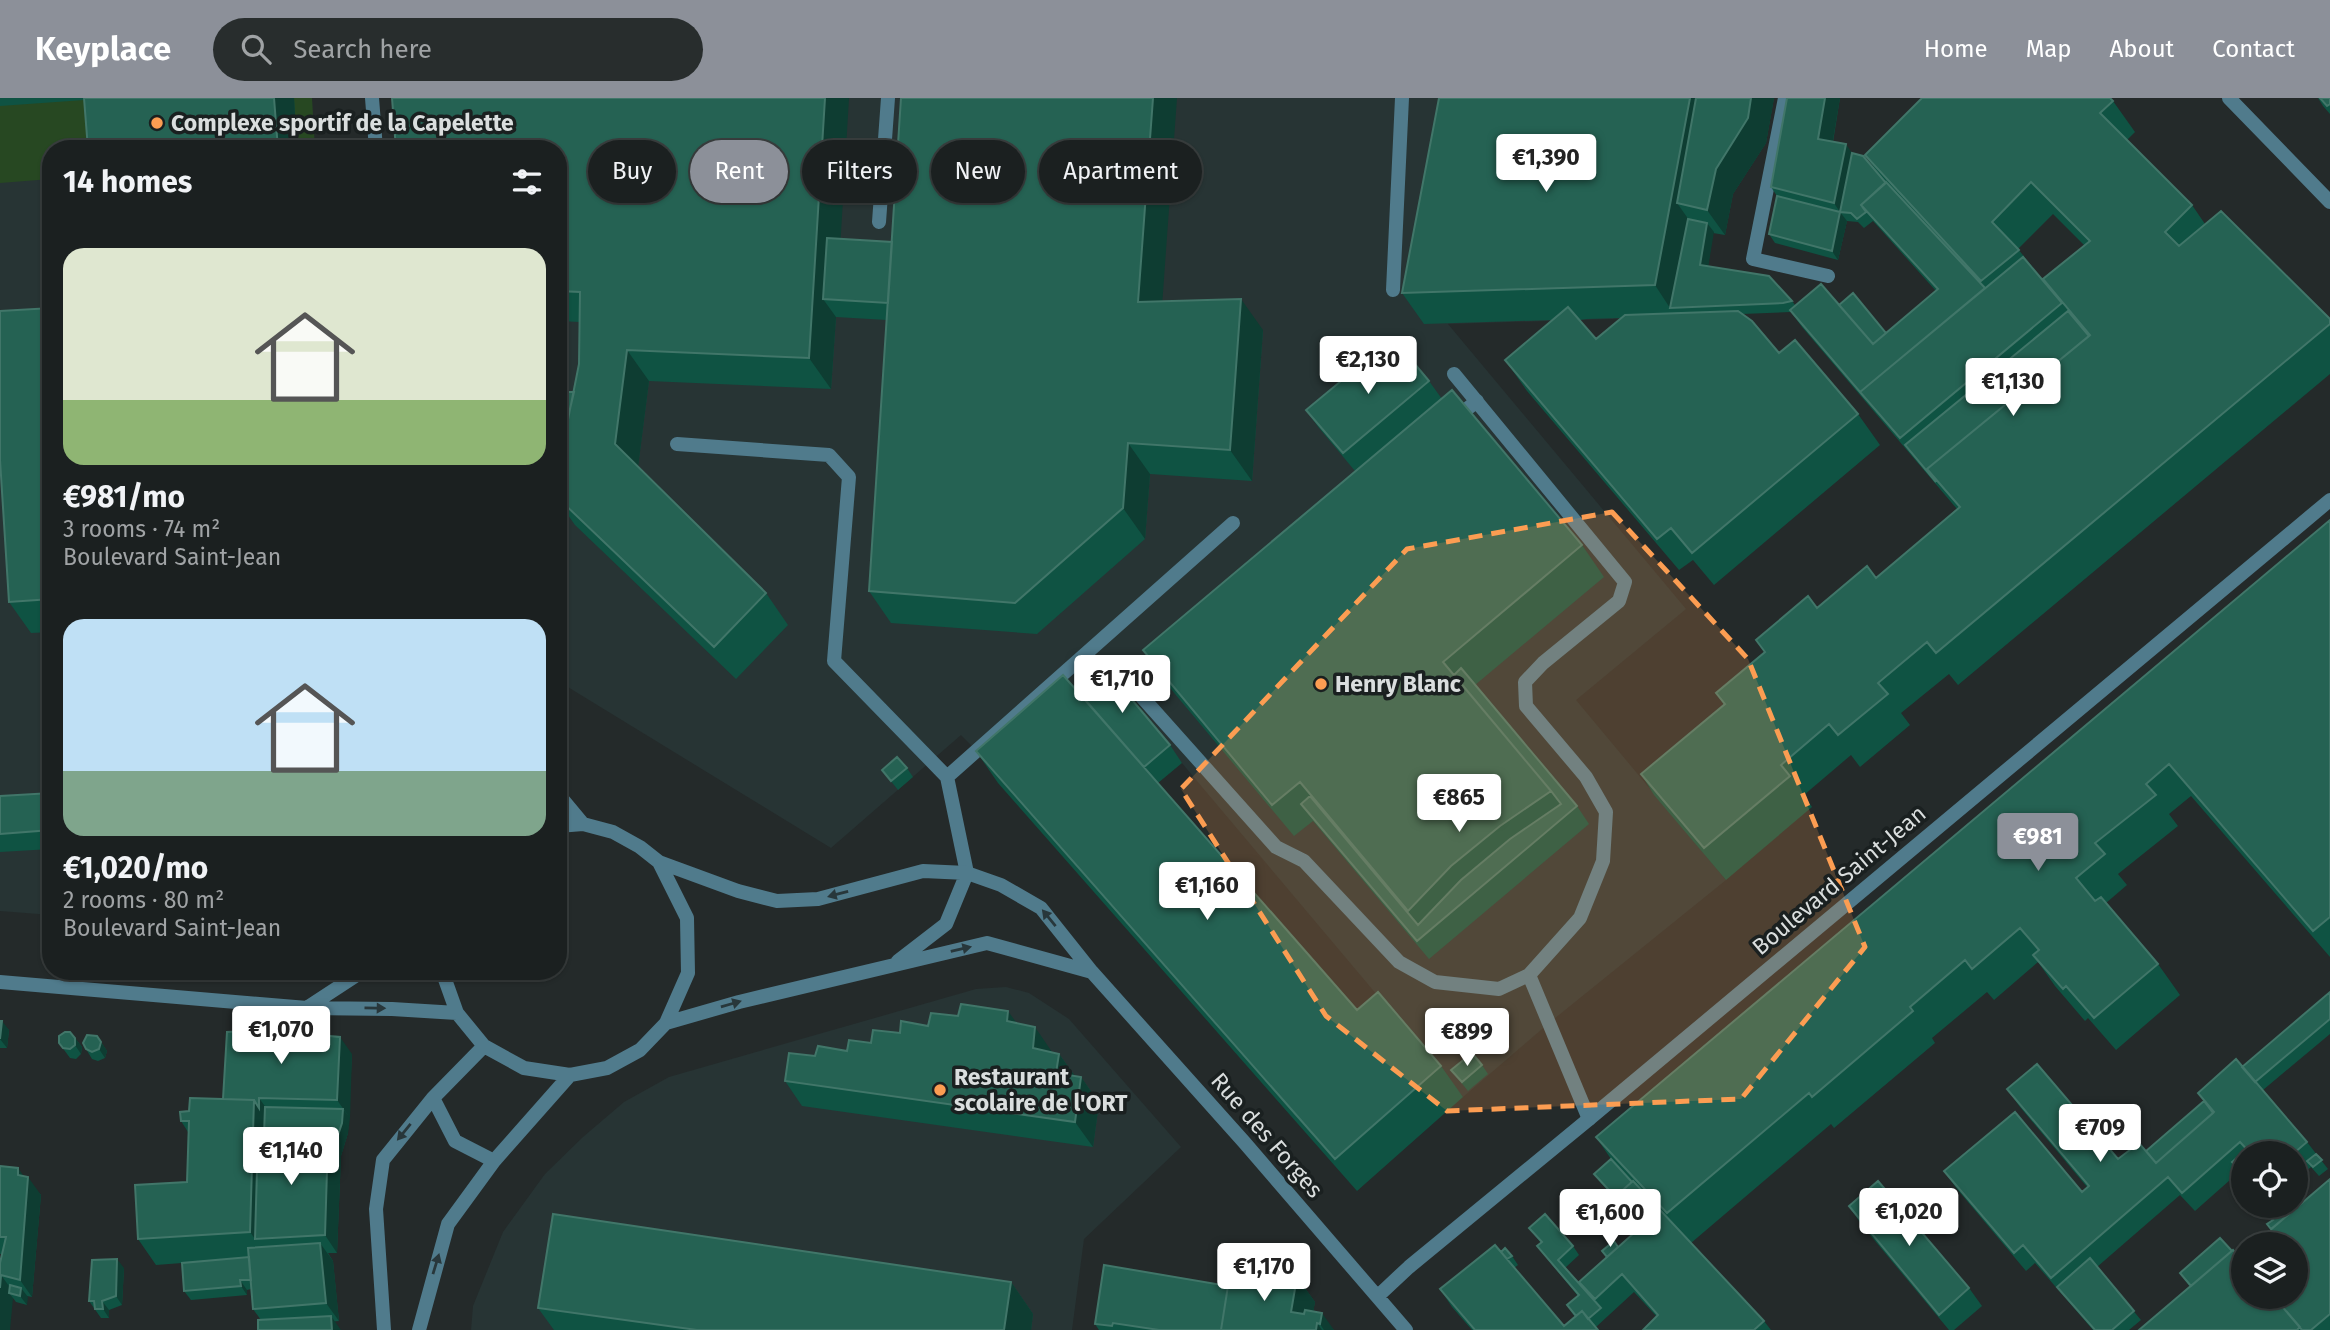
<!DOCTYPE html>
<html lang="en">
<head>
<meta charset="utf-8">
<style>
	body { margin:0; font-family:"Fira Sans",sans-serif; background:#282d2d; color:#f1f3f6; height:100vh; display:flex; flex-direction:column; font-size:26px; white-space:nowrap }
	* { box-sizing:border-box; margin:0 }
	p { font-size:23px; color:#a0a3a5 }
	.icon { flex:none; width:38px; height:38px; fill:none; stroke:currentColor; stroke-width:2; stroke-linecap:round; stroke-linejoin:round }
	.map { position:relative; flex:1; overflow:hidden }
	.side { position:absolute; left:42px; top:42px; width:525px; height:840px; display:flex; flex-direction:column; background:#1b2020; border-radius:28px; box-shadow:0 2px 5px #0004,0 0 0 2px #393e3e }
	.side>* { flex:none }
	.hud { position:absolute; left:588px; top:42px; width:665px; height:63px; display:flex; gap:14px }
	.fabs { position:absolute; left:2231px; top:1043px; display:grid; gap:14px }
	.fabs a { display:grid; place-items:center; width:77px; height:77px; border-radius:50%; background:#1b2020; box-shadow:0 2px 5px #0004,0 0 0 2px #393e3e; font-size:35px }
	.price { position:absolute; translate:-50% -60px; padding:0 16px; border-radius:7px; background:#fff; color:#222; font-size:23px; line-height:46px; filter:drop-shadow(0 2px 4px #0008) }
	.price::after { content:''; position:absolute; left:50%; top:42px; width:21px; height:16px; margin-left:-10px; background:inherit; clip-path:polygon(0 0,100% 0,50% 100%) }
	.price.current { background:#8c9099; color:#fff }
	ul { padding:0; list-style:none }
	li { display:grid; align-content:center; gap:14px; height:371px; padding:0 21px }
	li span { display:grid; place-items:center; height:217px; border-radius:21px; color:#555 }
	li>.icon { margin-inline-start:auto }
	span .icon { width:126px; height:126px; fill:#fffc; stroke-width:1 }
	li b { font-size:30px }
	h2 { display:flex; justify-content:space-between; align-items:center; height:84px; padding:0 21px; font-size:30px }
	.chip { padding:0 24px; border-radius:32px; background:#1b2020; box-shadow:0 2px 5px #0004,0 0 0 2px #393e3e; font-size:24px; line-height:63px }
	.chip.current { background:#8c9099; color:#fff }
	header { display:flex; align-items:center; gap:42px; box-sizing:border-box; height:98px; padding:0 35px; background:#8c9099; color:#fff }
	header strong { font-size:33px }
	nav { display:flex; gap:38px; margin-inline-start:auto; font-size:24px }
	.search { width:490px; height:63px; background:#282d2d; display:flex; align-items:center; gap:18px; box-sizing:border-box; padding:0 24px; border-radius:38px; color:#a0a3a5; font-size:26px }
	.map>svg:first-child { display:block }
	.built { fill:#273434 }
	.green { fill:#274822 }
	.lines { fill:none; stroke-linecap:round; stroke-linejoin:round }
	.lane { stroke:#507b8c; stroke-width:14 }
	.street { stroke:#507b8c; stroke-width:14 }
	.wall { fill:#0f5343; fill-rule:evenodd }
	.shaded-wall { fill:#0e3d32 }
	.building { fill:#256253; stroke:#417669; stroke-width:2 }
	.oneway { fill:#28373b }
	.marked { fill:#fc9d52; fill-opacity:0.2; stroke:#fc9d52; stroke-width:5; stroke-dasharray:14 9; stroke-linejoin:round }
	.poi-dot { fill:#fc9d52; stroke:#1a2020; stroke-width:2.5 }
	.labels { text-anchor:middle; stroke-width:7; stroke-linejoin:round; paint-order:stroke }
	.poi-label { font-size:23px; font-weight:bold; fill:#dadede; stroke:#1a2020; text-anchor:start }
	.street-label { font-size:23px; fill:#dadede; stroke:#1a2020 }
</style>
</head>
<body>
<header>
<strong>Keyplace</strong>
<div class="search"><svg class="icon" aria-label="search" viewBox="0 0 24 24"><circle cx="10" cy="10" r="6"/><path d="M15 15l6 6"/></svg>Search here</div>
<nav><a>Home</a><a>Map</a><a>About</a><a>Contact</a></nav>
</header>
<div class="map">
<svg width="2330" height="1232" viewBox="0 0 2330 1232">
	<rect width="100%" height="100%" fill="#242a2a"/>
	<!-- built -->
	<path class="built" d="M412,0H1718L1677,219L1448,226L1686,511L1576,602L1726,782L1549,925L1463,999L1112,582L976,652L961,637L831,750L558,583V51Z
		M51,80V817L0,813V84Z
		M1006,889L1029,895L1069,921L1181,1049L1084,1141L1072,1232H471L473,1208L503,1134L545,1076L583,1039L624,1004L669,979L976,891Z"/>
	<!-- green -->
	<path class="green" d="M0,0H312L315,51H51V81L0,85Z"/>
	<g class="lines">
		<!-- lane -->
		<path class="lane" d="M1785,0L1753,161L1828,178
			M879,124L888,0
			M1393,192L1402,0
			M1454,276L1625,484L1619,503L1543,565L1525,584L1526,608L1586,679L1606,714L1603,763L1580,820L1529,877L1589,1021
			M1453,322L1477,303
			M677,346L829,357L849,379L834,563L947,679L967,775
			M1172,563L1145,588L1142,599L1276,749L1304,763L1399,864L1435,884L1499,891L1529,877
			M947,679L1233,425"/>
		<!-- street -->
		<path class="street" d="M372,0L376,51
			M2229,0L2330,104
			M558,696L583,726
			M659,764L738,793L777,803L818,801L923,773L967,775L1001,787L1041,810L1092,874L1244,1044L1406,1232
			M898,863L946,826L967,775
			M442,873L457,915L484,948L524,970L570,977L607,970L640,952L666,925L688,875L687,820L659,764L640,749L613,734L583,726L558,728
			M0,884L307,910L392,911L457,915
			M308,909L363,873
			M666,925L739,904L987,845L1092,874
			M433,1000L455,1043L494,1063
			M1378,1198L1409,1169L1589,1021L2330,402
			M384,1232L376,1111L383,1062L433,1000L484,948
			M419,1232L448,1126L494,1063L570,977"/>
	</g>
	<!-- wall -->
	<path class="wall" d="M0,0H294L297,51L84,2L0,8Z
		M1439,0H1774L1766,45L1733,96L1725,137L1713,135L1708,168L1792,203L1795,207H1839L1886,235L1936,193L1873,123L1864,130L1858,124L1847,123L1838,162L1775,145L1769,136L1777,98L1771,89L1840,0L1833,44L1852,55L1880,78L1865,57L2113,3L2135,34L2127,42L2192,107L2205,126L2330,221V276L1958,587L1949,576L1901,615L1910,627L1860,669L1851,657L1804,697L1812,709L1726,782L1654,697L1641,676L1723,608V605L1716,595L1764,554L1756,542L1876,480L1957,411L1802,229L1791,214L1742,216L1779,255L1858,316L1880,347L1714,487L1693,462L1679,472L1527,293L1505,262L1552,222L1424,226L1402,195ZM2053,116L2085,148L2047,187L2018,151ZM1621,220L1596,241L1579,222L1587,221Z
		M2318,0H2330V16L2323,8Z
		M558,51L840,141L1163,203L1263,232L1252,383L1150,376L1145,441L1037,536L891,525L869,493L887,222L836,219L831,291L649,283L638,368L766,495L788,527L736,581L575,427L558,403V372L569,321H558V294H574L579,266L580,224L558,223Z
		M51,210V534L31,535L9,504Z
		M1429,283L1442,301L1355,373L1319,330L1306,312Z
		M2330,422V859L2191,698L2169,716L2178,728L2118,776L2127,787L2106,805L2158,866L2180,897L2116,952L2088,920L2085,923L2055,888L2038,864L1994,902L1987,894L1932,940L1935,945L1834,1030L1831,1026L1691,1145L1764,1223L1771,1232H1643L1657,1219L1634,1194L1596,1229L1598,1232H1472L1452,1209L1440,1191L1501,1154L1512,1158L1518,1167L1514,1170L1564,1228L1575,1219L1567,1207L1578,1198L1544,1157L1537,1148L1541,1145L1529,1130L1573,1148L1579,1157L1565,1170L1583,1190L1606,1159L1602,1153L1618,1149L1641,1129L1601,1085L1594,1076L1611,1061L1596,1039Z
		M1582,447L1604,479L1475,587L1577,708L1589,726L1429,861L1313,723L1294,738L1165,584L1143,552Z
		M1170,647L1182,665L1158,685L1357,912L1441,968L1463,999L1357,1093L998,685L976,653Z
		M907,670L913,679L898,692L882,672Z
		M51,695V751L0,754V698Z
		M2330,894V936L2263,992L2307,1044L2328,1071L2319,1078L2311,1069L2296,1081V1055H2244V1079L2239,1074L2195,1113L2180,1097L2097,1169L2141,1222L2129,1232H2093L2035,1165L2026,1173L1957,1091L1944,1073L2082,1094L2087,1089L2020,1009L2007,991L2118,1061L2146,1053L2204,1003L2198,995L2242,969Z
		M0,923L9,932L7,950H0Z
		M1017,925L1052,954L1059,956L1075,978L1081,979L1099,1005L1093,1049L802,1008L785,983L815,958L847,953L928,928Z
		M97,938L107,953L105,960L98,963L92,961L86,951Z
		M75,940L82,949L81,956L76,961L70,960L59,945Z
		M352,956L348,1035L341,1058L337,1155H328L333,1163L339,1223L258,1231L261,1222L253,1211L251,1191L247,1192V1197L191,1202L184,1193L182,1165L156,1167L138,1141L187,1084L188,1034L181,1023L223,1001Z
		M1482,967L1488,976L1468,993L1451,972Z
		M0,1068L24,1078L41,1097L32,1199L27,1198V1207L16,1204L13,1200L0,1232V1165L2,1156H0Z
		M2330,1081V1232H2139L2190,1189L2180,1175L2232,1153L2239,1159L2271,1132L2272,1123L2259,1108H2293L2296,1110Z
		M1564,1101H1579L1586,1110L1577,1117Z
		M1849,1108L1969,1190L1982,1208L1954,1232H1949L1861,1126Z
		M124,1170L122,1207L109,1212V1220H101L89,1203Z
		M1297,1179L1315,1204L1313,1214L1334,1232H1099L1095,1226L1228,1188Z
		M1011,1184L1033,1216L1031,1232H554L538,1210Z"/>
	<!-- shaded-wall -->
	<path class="shaded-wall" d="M274,0H294L297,51H278Z
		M825,0H849L837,202L823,201L836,219L831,291L809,260Z
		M1153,0H1177L1160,236L1138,204Z
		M1690,0H1718L1677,105L1694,129L1670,210L1655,187Z
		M1751,0H1774L1766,45L1733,96L1725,137L1707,112L1716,71Z
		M1825,0H1840L1830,59L1818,41Z
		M1846,46L1858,64L1840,114L1834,105Z
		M1840,114L1847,123L1838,162L1832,153Z
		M1707,125L1714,134L1707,176L1700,167Z
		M1241,201L1263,232L1252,383L1230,352Z
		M627,252L649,283L637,377L615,346Z
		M1128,345L1150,376L1145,441L1123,410Z
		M1008,913L1026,938L1007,923Z
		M2,923L9,932L7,950L0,941Z
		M1035,929L1052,954L1033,950Z
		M97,938L107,953L105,960L99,951Z
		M340,939L352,956L350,1020L337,1002Z
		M75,940L82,949L81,956L75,947Z
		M1059,956L1077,981L1056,975Z
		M1081,979L1099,1005L1093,1049L1075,1024Z
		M259,1000L272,1018L255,1141L250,1134L254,1002Z
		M343,1011L350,1020L348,1035L341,1058L337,1155L325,1137L328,1040Z
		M18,1070L28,1084V1079L41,1097L32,1199L20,1182Z
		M320,1145L333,1163L339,1223L326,1205Z
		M117,1161L124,1170L122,1207L116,1198Z
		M1,1177L14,1195H9L13,1200L10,1232H0V1190Z
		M1297,1179L1315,1204L1310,1232L1291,1214Z
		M240,1182L247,1192V1197L241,1188Z
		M1011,1184L1033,1216L1031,1232H1004Z
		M21,1190L28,1199L27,1207L20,1198Z
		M102,1203L109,1212V1220L103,1211Z
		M1322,1215L1334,1232H1324L1320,1226Z
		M331,1218L341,1232H332Z
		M1317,1225L1322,1232H1316Z"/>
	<!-- building -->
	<path class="building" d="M84,0H274L278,51H88Z
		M392,0H825L809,260L627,252L615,346L766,495L714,549L558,400V372L579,266L580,194L558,193V51H396Z
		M901,0H1153L1138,204L1241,201L1230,352L1128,345L1123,410L1015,505L869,493Z
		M1439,0H1690L1655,187L1402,195Z
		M1696,0H1751L1748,20L1716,71L1707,112L1677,105Z
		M1787,0H1825L1818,41L1846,46L1834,105L1771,89Z
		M1922,0H2110L2113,3L2100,15L2192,107L2165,134L2179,148L2221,113L2330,221V226L1936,555L1927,544L1878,585L1888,596L1838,637L1829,626L1781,667L1790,678L1704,750L1641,676L1725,606L1716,595L1765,554L1756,542L1808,498L1817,510L1867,468L1876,480L1960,409L1927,371L2090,237L2043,181L2090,143L2031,84L1992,124L2019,152L1981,183L1865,57Z
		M2320,0H2330V6L2327,8Z
		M1852,55L1863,58L1886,85L1861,107L1866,114L1857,121L1851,115L1840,114Z
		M1886,84L1985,190L1860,294L1866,301L1790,212L1821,186L1873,246L1938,191L1861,107Z
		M1777,98L1840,114L1832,153L1769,136Z
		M1688,121L1707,125L1700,167L1769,178L1792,203L1783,205L1670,210Z
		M827,140L892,144L888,205L823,201Z
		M2023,159L2062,205L1900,340L1860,294Z
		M1853,195L1886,235L1873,246L1839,207Z
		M1568,209L1596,241L1625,217L1738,213L1752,223L1779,255L1795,242L1858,316L1692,455L1671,430L1657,441L1505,262Z
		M51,210V501L9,504L0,362V213Z
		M2068,213L2089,238L1927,371L1936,384L1905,347Z
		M1393,240L1429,283L1343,355L1306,312Z
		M1452,292L1582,447L1443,564L1551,693L1500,728L1451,768L1408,813L1300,684L1272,707L1143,552Z
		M558,294H574L570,311L558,312Z
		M2330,422V819L2313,833L2169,666L2146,686L2156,697L2095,745L2105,756L2076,780L2095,803L2101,799L2158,866L2094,920L2066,888L2063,891L2033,857L2039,852L2020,830L1972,871L1965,862L1910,909L1913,913L1812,999L1809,995L1667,1115L1596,1039Z
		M1102,566L1170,647L1144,669L1074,589Z
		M1461,570L1577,708L1417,843L1301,706L1310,698L1418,827L1461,782L1510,741L1561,706L1551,693L1454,577Z
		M1063,577L1357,912L1378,894L1441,968L1335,1061L976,653Z
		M897,659L907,670L891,683L882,672Z
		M51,695V732L0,736V698Z
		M2330,894V921L2255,984L2242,969Z
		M961,906L1008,913L1007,923L1035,929L1033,950L1059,956L1056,975L1081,979L1075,1024L785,983L789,955L815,958L818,948L847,953L849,942L871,945L873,932L900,935L901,923L928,928L931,915L958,918Z
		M0,923H2L0,941Z
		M263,932L340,939L337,1002L259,1000V1010L254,1002L223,1001L227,934Z
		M65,934H70L75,940V947L70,951L63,950L59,945V938Z
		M87,937L97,938L101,944L99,951L92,954L86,951L83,945Z
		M1472,955L1482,967L1462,984L1451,972Z
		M2236,961L2307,1044L2294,1055H2250L2240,1044L2182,1095L2168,1079L2051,1180L2023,1147L2014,1155L1944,1073L2015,1014L2082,1094L2089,1088L2007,991L2037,966L2118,1061L2139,1045L2156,1065L2214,1014L2198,995Z
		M190,1000L254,1002L250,1134L138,1141L135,1087L187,1084L189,1023H181L180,1014L189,1013Z
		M2204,1003L2213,1015L2156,1065L2146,1053Z
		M265,1009L343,1011L342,1025L334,1049L328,1040L264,1037Z
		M258,1037L328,1040L325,1137L255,1141Z
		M2246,1052L2249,1055H2244V1076L2232,1064Z
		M2316,1056L2322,1062L2313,1069L2307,1063Z
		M1611,1061L1632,1084L1616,1098L1622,1106L1594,1076Z
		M0,1068L18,1070V1077L28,1079L20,1182L1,1177L0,1190V1165L6,1139H0Z
		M2330,1081V1216L2311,1232H2302L2274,1199H2296V1146H2254Z
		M1633,1083L1764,1223L1754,1232H1643L1658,1217L1622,1176L1595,1201L1579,1184L1643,1127L1616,1098Z
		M1878,1083L1969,1190L1939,1217L1849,1108Z
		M1573,1095L1579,1101L1571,1108L1564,1101Z
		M2261,1108H2293L2296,1110L2271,1131L2267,1126L2273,1122Z
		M553,1116L1011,1184L1004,1232H697L538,1210Z
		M1545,1116L1573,1148L1558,1162L1601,1210L1588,1221L1582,1213L1576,1218L1567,1207L1579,1197L1537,1148L1542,1144L1529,1130Z
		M2220,1140L2232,1153L2191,1188L2180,1175Z
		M1614,1143L1618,1149L1607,1159L1602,1153Z
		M320,1145L326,1205L253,1211L248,1150Z
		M1495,1147L1564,1228L1582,1213L1598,1232H1475L1440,1191Z
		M1505,1150L1512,1158L1507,1161L1501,1154Z
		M2233,1152L2244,1164V1199H2274L2300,1229L2297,1232H2139Z
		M2244,1155V1164L2239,1159Z
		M249,1159L251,1182H240L241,1188L184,1193L182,1165Z
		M2090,1160L2134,1213L2112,1232H2095L2057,1189Z
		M117,1161L116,1198L102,1203L103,1211H95L94,1203H89L92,1162Z
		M1104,1167L1228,1188L1221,1232H1159L1113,1225L1112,1228L1095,1226Z
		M1231,1169L1297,1179L1291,1214L1304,1216L1305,1212L1322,1215L1320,1226L1317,1225L1316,1232H1221Z
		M10,1187L21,1190L20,1198L9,1195Z
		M331,1218L332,1232H258V1222Z"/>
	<!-- one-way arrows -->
	<defs><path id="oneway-solid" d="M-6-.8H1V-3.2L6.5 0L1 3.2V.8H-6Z" transform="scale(1.75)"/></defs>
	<g class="oneway">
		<use href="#oneway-solid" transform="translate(838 796) rotate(165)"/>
		<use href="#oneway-solid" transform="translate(1049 820) rotate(-129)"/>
		<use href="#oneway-solid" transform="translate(961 851) rotate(-13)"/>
		<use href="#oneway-solid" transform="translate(731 906) rotate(-16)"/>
		<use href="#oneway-solid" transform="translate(375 910) rotate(1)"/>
		<use href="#oneway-solid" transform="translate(404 1034) rotate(129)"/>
		<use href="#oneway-solid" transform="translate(436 1166) rotate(-73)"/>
	</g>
	<!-- marked area -->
	<path class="marked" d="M1612,414L1748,561L1865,849L1741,1001L1447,1013L1326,918L1181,691L1407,451Z"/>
	<!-- markers -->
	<g class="poi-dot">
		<circle cx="157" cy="25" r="7"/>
		<circle cx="1321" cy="586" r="7"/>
		<circle cx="940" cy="992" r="7"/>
	</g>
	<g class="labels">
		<!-- poi labels -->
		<g class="poi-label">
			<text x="171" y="33">Complexe sportif de la Capelette</text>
			<text x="1335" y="594">Henry Blanc</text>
			<text x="954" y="987">Restaurant<tspan x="954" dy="26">scolaire de l'ORT</tspan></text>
		</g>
		<!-- street labels -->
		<g class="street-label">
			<text transform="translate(1839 782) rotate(-40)" y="8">Boulevard Saint-Jean</text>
			<text transform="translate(1267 1037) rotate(49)" y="8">Rue des Forges</text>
		</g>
	</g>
</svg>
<div class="fabs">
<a><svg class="icon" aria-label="locate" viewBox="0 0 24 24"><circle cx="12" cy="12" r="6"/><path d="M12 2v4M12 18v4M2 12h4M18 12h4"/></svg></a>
<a><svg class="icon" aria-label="layers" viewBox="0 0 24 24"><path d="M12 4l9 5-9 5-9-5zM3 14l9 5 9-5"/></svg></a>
</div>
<b class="price" style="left:1546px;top:96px">€1,390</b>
<b class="price" style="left:1368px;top:298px">€2,130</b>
<b class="price" style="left:2013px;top:320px">€1,130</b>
<b class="price" style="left:1122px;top:617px">€1,710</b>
<b class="price" style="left:1459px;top:736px">€865</b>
<b class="price current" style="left:2038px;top:775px">€981</b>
<b class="price" style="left:1207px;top:824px">€1,160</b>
<b class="price" style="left:281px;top:968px">€1,070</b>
<b class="price" style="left:1467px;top:970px">€899</b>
<b class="price" style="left:2100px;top:1066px">€709</b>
<b class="price" style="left:291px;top:1089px">€1,140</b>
<b class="price" style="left:1909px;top:1150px">€1,020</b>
<b class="price" style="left:1610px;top:1151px">€1,600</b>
<b class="price" style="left:1264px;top:1205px">€1,170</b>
<div class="hud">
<a class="chip">Buy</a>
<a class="chip current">Rent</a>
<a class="chip">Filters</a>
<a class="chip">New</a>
<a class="chip">Apartment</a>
</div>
<section class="side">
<h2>14 homes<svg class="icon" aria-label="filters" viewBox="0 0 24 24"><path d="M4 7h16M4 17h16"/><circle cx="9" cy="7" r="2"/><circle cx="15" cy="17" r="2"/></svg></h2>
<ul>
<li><span style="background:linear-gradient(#dfe7d0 70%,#8fb573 0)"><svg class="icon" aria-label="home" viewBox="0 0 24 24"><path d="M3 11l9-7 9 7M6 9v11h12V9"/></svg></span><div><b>€981/mo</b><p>3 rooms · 74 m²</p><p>Boulevard Saint-Jean</p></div></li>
<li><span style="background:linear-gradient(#bfe0f5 70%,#7fa58c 0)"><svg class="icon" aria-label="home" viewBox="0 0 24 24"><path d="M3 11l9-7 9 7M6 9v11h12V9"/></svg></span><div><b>€1,020/mo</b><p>2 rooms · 80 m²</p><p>Boulevard Saint-Jean</p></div></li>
</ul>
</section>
</div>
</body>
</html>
